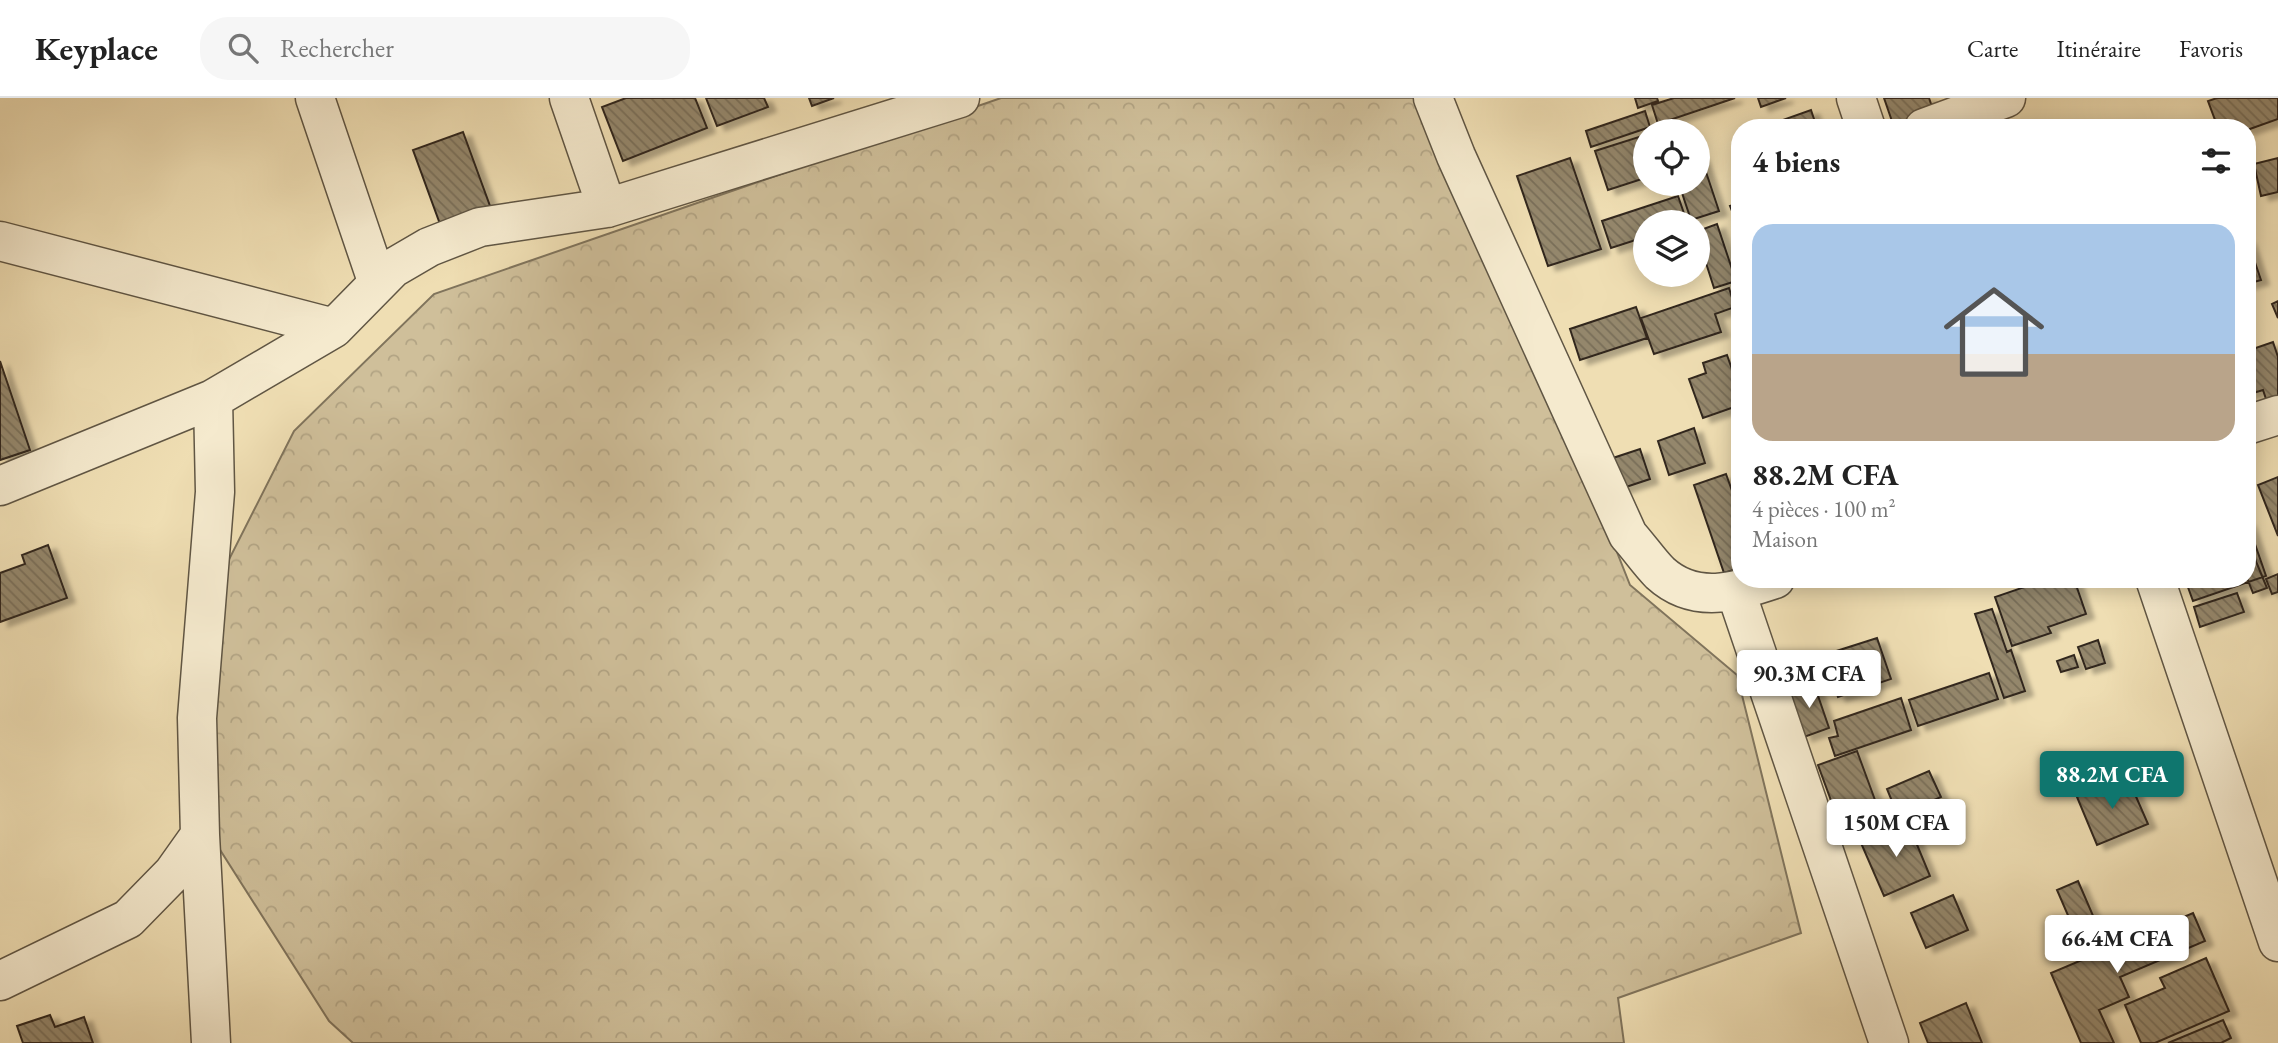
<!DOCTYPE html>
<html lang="fr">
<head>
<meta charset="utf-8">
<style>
	body { margin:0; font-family:"EB Garamond",serif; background:#f6f6f6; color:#222; height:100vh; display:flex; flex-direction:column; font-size:26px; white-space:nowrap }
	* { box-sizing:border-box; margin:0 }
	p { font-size:23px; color:#767676 }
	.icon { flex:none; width:38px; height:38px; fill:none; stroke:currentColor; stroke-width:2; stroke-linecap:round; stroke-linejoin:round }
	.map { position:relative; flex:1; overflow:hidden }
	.sheet { position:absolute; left:1731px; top:21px; width:525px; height:469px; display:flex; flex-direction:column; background:#fff; border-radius:28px; box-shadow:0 4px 18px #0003 }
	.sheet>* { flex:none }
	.tools { position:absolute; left:1633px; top:21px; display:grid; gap:14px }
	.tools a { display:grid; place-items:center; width:77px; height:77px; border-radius:50%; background:#fff; box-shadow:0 4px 18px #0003; font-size:35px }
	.price { position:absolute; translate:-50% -60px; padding:0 16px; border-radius:7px; background:#fff; color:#222; font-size:23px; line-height:46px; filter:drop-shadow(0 2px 4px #0008) }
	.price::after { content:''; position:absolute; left:50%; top:42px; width:21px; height:16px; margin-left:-10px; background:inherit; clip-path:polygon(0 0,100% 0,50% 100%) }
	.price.on { background:#0f766e; color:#fff }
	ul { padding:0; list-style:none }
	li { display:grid; align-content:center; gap:14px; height:371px; padding:0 21px }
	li+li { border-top:2px solid #e0e0e0 }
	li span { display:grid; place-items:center; height:217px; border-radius:21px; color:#555 }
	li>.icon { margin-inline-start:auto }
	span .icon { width:126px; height:126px; fill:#fffc; stroke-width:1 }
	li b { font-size:30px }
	h2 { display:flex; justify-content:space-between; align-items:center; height:84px; padding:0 21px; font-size:30px }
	header { display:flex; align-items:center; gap:42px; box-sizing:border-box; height:98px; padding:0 35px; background:#fff; border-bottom:2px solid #e0e0e0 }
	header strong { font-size:33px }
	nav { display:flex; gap:38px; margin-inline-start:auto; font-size:24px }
	.search { width:490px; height:63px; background:#f6f6f6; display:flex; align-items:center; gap:18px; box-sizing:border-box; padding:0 24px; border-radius:28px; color:#767676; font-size:26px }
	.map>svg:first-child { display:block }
	.forest { fill:url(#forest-crowns); stroke:#80745c; stroke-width:2 }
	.building { fill:url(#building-back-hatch); stroke:#31281f; stroke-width:2; filter:url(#shadow) }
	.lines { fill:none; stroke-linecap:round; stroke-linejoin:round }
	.minor-casing { stroke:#605644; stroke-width:41 }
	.minor { stroke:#f5eace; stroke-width:38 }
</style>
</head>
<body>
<header>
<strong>Keyplace</strong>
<div class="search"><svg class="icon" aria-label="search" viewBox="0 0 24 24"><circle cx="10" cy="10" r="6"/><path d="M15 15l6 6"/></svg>Rechercher</div>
<nav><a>Carte</a><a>Itinéraire</a><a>Favoris</a></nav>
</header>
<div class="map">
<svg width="2278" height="945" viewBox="0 0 2278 945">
	<defs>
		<pattern id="forest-crowns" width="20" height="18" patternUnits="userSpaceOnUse" patternTransform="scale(1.75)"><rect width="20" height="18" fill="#cfbf9a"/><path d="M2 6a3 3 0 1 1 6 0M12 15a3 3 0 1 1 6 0" fill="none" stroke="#b2a484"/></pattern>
		<pattern id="building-back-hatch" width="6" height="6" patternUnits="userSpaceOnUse" patternTransform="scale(1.75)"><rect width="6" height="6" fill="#94876c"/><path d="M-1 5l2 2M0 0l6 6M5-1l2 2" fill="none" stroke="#796e58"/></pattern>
		<filter id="shadow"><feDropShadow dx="8" dy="4.5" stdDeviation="2" flood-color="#0004"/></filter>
	</defs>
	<rect width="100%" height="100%" fill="#efdeb3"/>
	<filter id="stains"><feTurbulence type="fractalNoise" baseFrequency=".00286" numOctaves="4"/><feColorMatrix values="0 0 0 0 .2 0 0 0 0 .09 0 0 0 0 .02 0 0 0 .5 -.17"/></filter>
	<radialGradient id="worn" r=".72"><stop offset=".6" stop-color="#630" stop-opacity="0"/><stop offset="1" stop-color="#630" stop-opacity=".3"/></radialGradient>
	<!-- forest -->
	<path class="forest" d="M1001,0H1437L1630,487L1737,577L1801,835L1618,900L1624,945H353L329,923L203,725L205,509L294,333L434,196Z"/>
	<!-- building -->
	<path class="building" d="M626,0H695L707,30L623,63L602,9Z
		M706,0H764L768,9L717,28Z
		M809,0H834L812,8Z
		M1635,0H1657L1658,3L1638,10Z
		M1674,0H1735L1658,26L1652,7Z
		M1758,0H1786L1761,9Z
		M1884,0H1929L1934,15L1894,29Z
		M2217,0H2278V21L2247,32V30H2218L2208,3Z
		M1811,12L1817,30H1779L1777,24Z
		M1645,13L1650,29L1591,49L1586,33Z
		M463,34L490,108L440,126L413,52Z
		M1645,37V80L1608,92L1595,53Z
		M1701,59L1719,113L1691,122L1679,86H1698V60Z
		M1570,60L1601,151L1548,168L1517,78Z
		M2278,60V94L2261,98L2254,66Z
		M1678,98L1687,124H1645V139L1611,150L1602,123Z
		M1740,105V134L1730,108Z
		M1717,126L1736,183L1714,190L1698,140V133Z
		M2247,141L2261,182L2247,186Z
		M1740,187V207L1733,189Z
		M1729,190L1735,209L1715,216L1721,234L1654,256L1641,220Z
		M2278,203V220L2272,206Z
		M1636,209L1647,240L1580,262L1570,231Z
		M2273,244L2278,259V301L2267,304L2263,292L2247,297V253Z
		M1727,257L1740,294V307L1703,320L1689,281L1706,275L1703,265Z
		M0,263L30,352L0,362Z
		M1694,330L1705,365L1669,377L1658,343Z
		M1640,351L1650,381L1620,391L1610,361Z
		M1726,376L1740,415V470L1724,475L1694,387Z
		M2278,379V438L2258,387Z
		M2247,423L2266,478L2193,503L2185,481H2247Z
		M48,447L67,500L0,524V475L25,466L22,457Z
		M2255,461L2267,490L2253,495L2247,480V464Z
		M2278,476V494L2272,496L2266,481Z
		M2048,481H2074L2086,516L2048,529L2051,535L2012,548L1995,499Z
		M2237,495L2244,514L2200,529L2194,509Z
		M1992,511L2007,554L2011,552L2025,593L2004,600L1975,516Z
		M1877,540L1891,581L1838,599L1824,557Z
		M2098,542L2105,565L2086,571L2078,549Z
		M2074,557L2078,569L2061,574L2057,563Z
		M1989,575L1998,601L1918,628L1909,602Z
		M1814,586L1829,630L1804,639L1789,594Z
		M1901,600L1911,632L1835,658L1829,640L1838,638L1834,623Z
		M1857,653L1879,713L1840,727L1818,667Z
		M1929,673L1941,699L1898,718L1887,691Z
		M2127,678L2148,726L2097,747L2077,699Z
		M1908,725L1930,778L1884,798L1861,745Z
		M2078,783L2094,820L2073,829L2057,792Z
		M1953,797L1968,832L1926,850L1911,815Z
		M2193,815L2205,843L2120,879L2129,899L2099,912L2114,945H2081L2051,875Z
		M2206,860L2229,913L2155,945H2141L2125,907L2165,890L2160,880Z
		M1966,905L1982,945H1928L1920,925Z
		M50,917L55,929L84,919L93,945H23L17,928Z
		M2223,922L2231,940L2221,945H2168Z"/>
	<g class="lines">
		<defs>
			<path id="minor" d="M315,0L377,183
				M569,0L607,110
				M1433,0L1456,58L1628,437C1639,449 1649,464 1660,475C1695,507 1736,494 1775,481
				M1856,0L1866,30
				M1924,30L2006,0
				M0,143L334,230
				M2247,327L2278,317
				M0,388L213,301L334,230L393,170L429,149L480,129L607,110L960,0
				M2155,481L2278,844
				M1736,494L1889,945
				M0,883L128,821L173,775L200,737
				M211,945L200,737L197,620L215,394L213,301"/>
		</defs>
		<!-- minor casing -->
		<use href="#minor" class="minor-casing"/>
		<!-- minor -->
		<use href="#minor" class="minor"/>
	</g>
	<rect width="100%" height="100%" filter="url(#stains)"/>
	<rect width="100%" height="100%" fill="url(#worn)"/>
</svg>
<div class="tools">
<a><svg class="icon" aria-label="locate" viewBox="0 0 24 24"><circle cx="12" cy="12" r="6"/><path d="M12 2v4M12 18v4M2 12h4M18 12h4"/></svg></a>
<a><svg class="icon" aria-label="layers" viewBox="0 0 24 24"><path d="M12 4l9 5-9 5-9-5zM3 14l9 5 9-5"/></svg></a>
</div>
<b class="price" style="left:1809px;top:612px">90.3M CFA</b>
<b class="price on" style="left:2112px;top:713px">88.2M CFA</b>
<b class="price" style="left:1896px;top:761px">150M CFA</b>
<b class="price" style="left:2117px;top:877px">66.4M CFA</b>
<section class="sheet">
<h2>4 biens<svg class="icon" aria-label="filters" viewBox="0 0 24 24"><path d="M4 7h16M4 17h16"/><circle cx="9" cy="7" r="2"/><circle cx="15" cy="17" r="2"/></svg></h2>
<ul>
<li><span style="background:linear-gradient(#a9c7e8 60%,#b9a48a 0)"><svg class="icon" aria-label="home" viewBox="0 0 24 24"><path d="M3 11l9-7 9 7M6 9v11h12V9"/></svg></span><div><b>88.2M CFA</b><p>4 pièces · 100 m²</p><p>Maison</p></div></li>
</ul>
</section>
</div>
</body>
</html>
